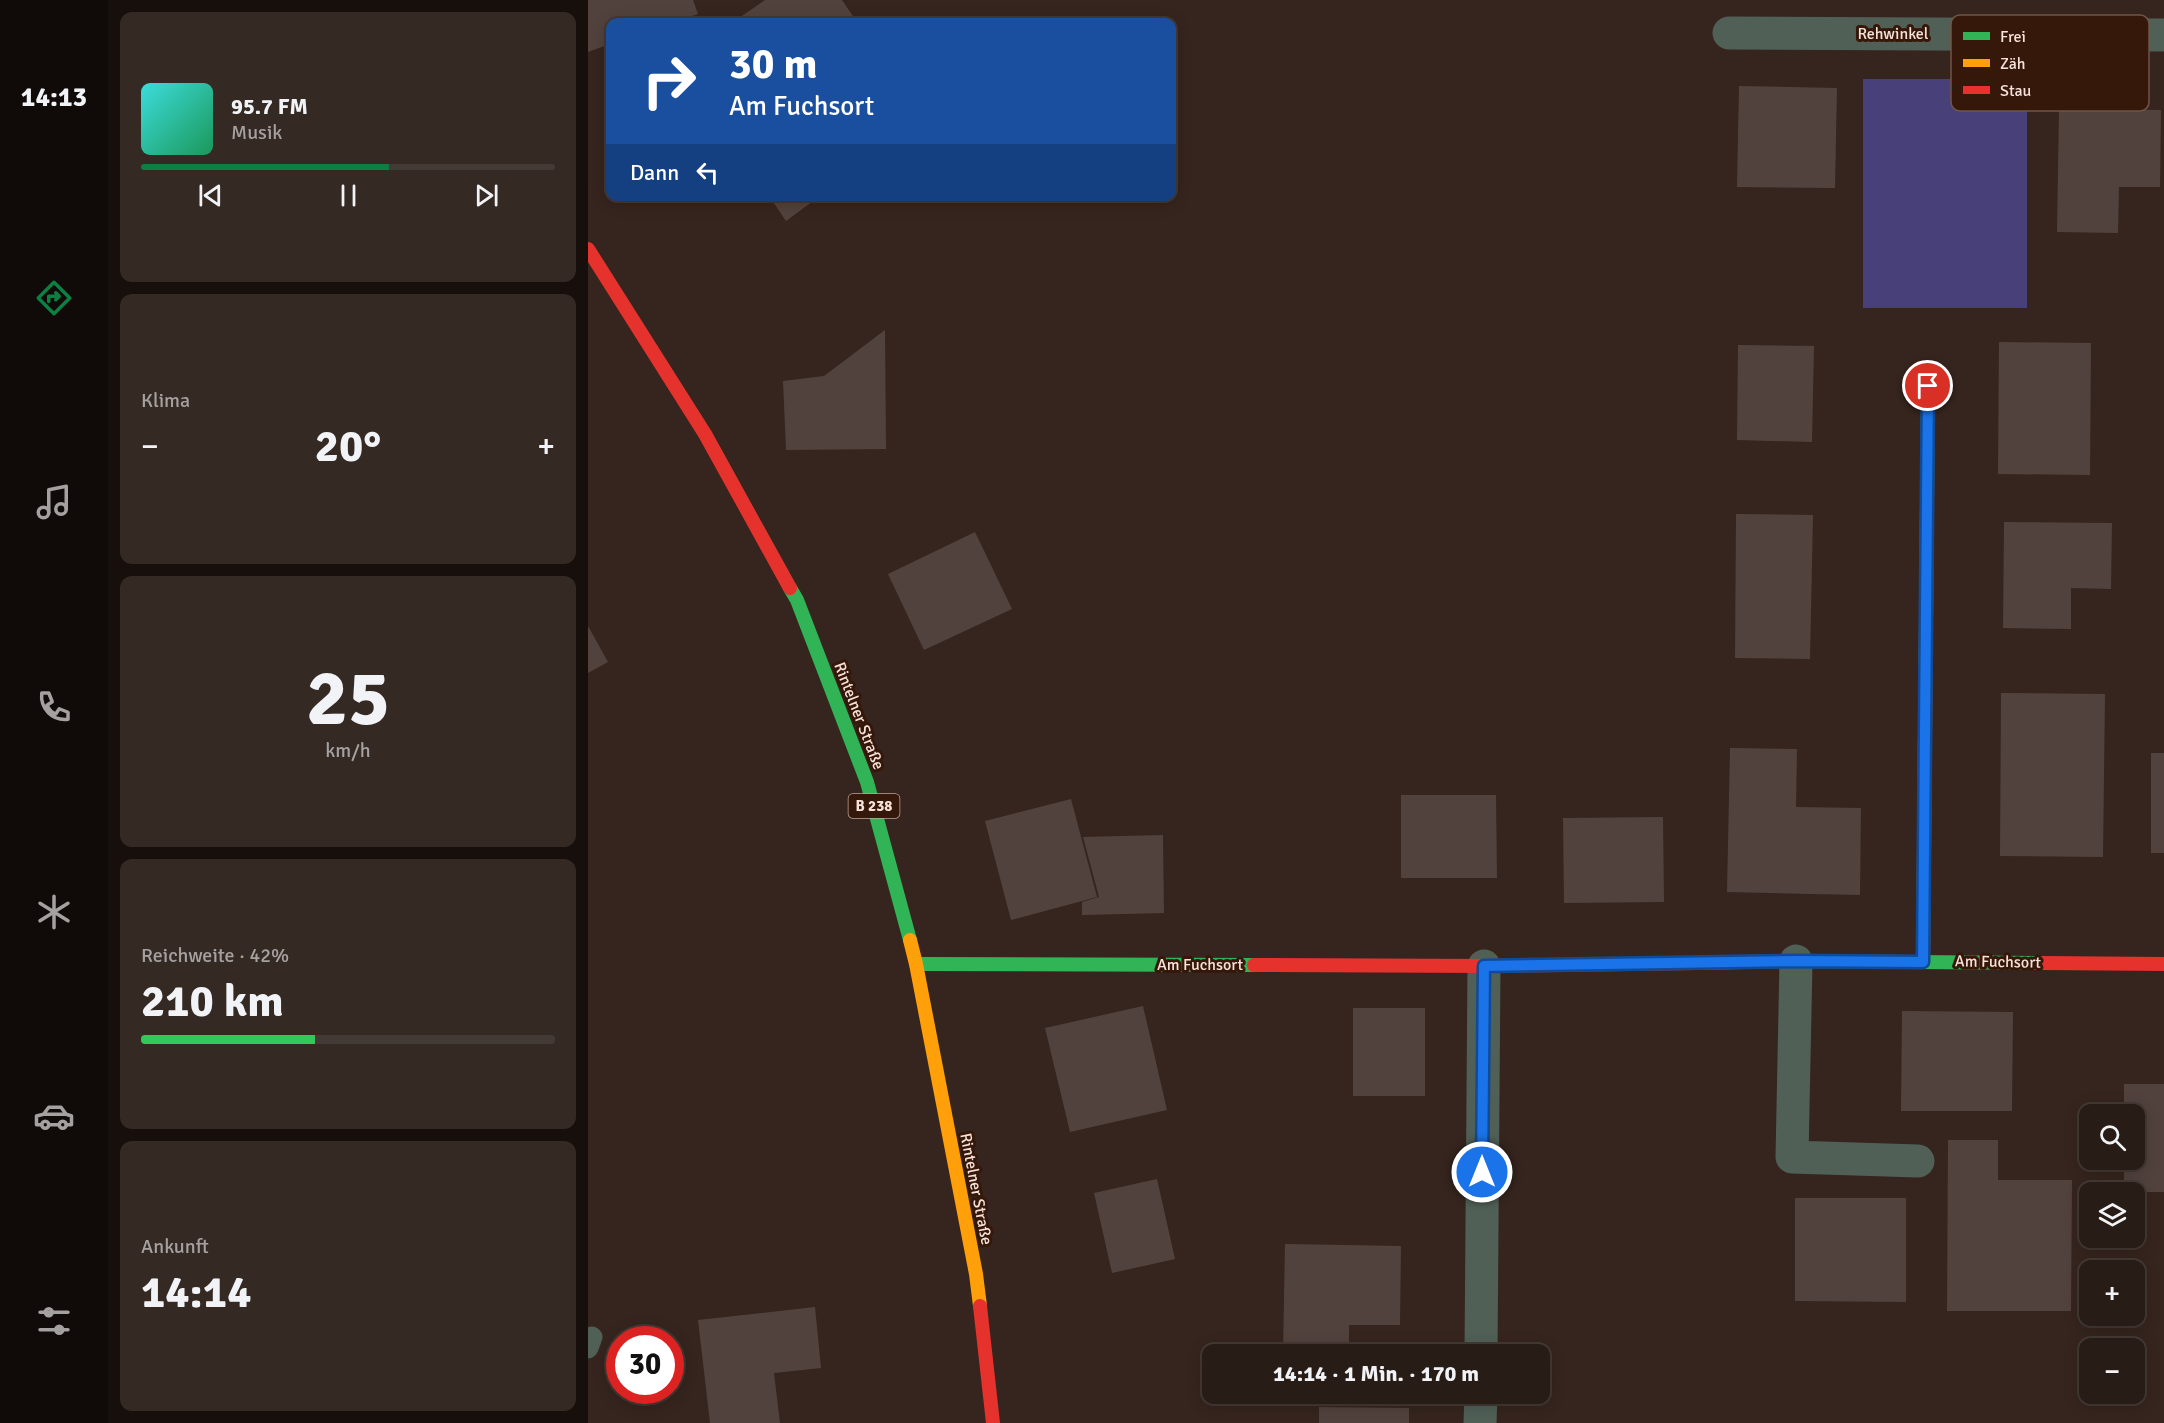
<!DOCTYPE html>
<html lang="de">
<meta charset="utf-8">
<style>
:root{--surface:#281c16;--page:#342923;--text:#f1f3f6;--muted:#a5a1a1;--line:#443a35;--accent:#0b8043}
body{margin:0;font-family:Signika,sans-serif;background:var(--page);color:var(--text);height:100vh;display:flex;flex-direction:column;font-size:22px;white-space:nowrap}
*{box-sizing:border-box;margin:0}
p{font-size:20px;color:var(--muted)}
.icon{flex:none;width:33px;height:33px;fill:none;stroke:currentColor;stroke-width:2;stroke-linecap:round;stroke-linejoin:round}
.map{position:relative;flex:1;overflow:hidden}
.side{display:flex;flex-direction:column;gap:12px;padding:12px;background:#160f0c;width:480px}
.side>*{flex:none}
.top-card{position:absolute;left:18px;top:18px;width:570px;height:183px;border-radius:12px;box-shadow:0 3px 15px #0003,0 0 0 2px var(--line);background:#1a4fa0;color:#fff;overflow:hidden}
.tools{position:absolute;left:1491px;top:1104px;display:grid;gap:12px}
.tools a{display:grid;place-items:center;width:66px;height:66px;border-radius:12px;background:var(--surface);box-shadow:0 3px 15px #0003,0 0 0 2px var(--line);font-size:30px}
.speed{position:absolute;left:18px;top:1326px;display:flex;gap:12px;font-size:30px;font-weight:700;text-align:center}
.speed>*{display:grid;place-content:center;width:78px;height:78px;border-radius:50%;background:var(--surface);box-shadow:0 3px 15px #0003,0 0 0 2px var(--line);line-height:1}
.speed .limit{border:9px solid #d22;background:#fff;color:#111}
.pin{position:absolute;display:grid;place-items:center;width:51px;height:51px;color:#fff;margin:-26px;border:3px solid #fff;border-radius:50%;box-shadow:0 2px 6px #0007}
.me{position:absolute;width:66px;margin:-33px;rotate:0deg;stroke-linejoin:round;filter:drop-shadow(0 0 4px #0008)}
.turn{display:flex;align-items:center;gap:21px;height:126px;padding:0 24px;font-size:27px}
.turn .icon{width:78px;height:78px;stroke-width:2.5}
.turn b{display:block;font-size:42px;line-height:51px}
.then{display:flex;align-items:center;height:57px;padding:0 24px;background:#0003;gap:12px;font-size:22px}
.big{font-size:45px;font-weight:700;line-height:1.1}
.side .tile{flex:1;display:flex;flex-direction:column;justify-content:center;gap:9px;min-width:0;padding:0 21px;border-radius:12px;background:var(--page)}
.side .dial{align-items:center;gap:0}
.dial b{font-size:78px;line-height:1}
.song{display:flex;align-items:center;gap:18px}
.cover{width:72px;height:72px;border-radius:9px;background:linear-gradient(135deg,hsl(180 70% 55%),hsl(150 70% 35%))}
.played{height:6px;border-radius:3px;background:linear-gradient(90deg,var(--accent) 60%,var(--line) 60%)}
.keys{display:flex;justify-content:space-around;direction:ltr}
.heat{display:flex;justify-content:space-between;align-items:center;font-size:33px;direction:ltr}
.charge{height:9px;border-radius:4px;background:linear-gradient(90deg,#34c759 42%,var(--line) 0)}
.trip{position:absolute;left:614px;top:1344px;width:348px;height:60px;border-radius:12px;background:var(--surface);box-shadow:0 3px 15px #0003,0 0 0 2px var(--line);font-weight:700;line-height:60px;text-align:center}
main{display:flex;flex:1;min-height:0}
.menu{display:flex;flex-direction:column;width:108px;justify-content:space-around;align-items:center;background:#100b09;color:var(--muted)}
.menu .icon{width:42px;height:42px}
.menu .current{color:var(--accent)}
.menu b{font-size:27px;color:var(--text)}
.map>svg:first-child{display:block}
.green{fill:#484179}
.building{fill:#52423d}
.lines{fill:none;stroke-linecap:round;stroke-linejoin:round}
.lane{stroke:#506057;stroke-width:21}
.street{stroke:#506057;stroke-width:33}
.fast{stroke:#30b455;stroke-width:14}
.slow{stroke:#ff9f0a;stroke-width:14}
.jam{stroke:#e5322d;stroke-width:14}
.route-casing{stroke:#114b97;stroke-width:15}
.route{stroke:#1a73e8;stroke-width:10}
.labels{text-anchor:middle;dominant-baseline:central;stroke-width:6;stroke-linejoin:round;paint-order:stroke}
.shield{fill:#351809;stroke:#bda59b;stroke-width:1.5}
.shield-label{font-size:15px;font-weight:bold;fill:#f7e2d9}
.street-label{font-size:16px;fill:#f7e2d9;stroke:#351809}
.key{fill:#351809;stroke:#6f5547;stroke-width:1.5}
.key-label{font-size:16px;fill:#f7e2d9}
</style>
<main>
<nav class="menu">
<b>14:13</b>
<svg class="icon current" aria-label="directions" viewBox="0 0 24 24"><path d="M12 3l9 9-9 9-9-9zM9 14v-3h6M13 9l2 2-2 2"/></svg>
<svg class="icon" aria-label="music" viewBox="0 0 24 24"><path d="M9 18V5l10-2v13"/><circle cx="6" cy="18" r="3"/><circle cx="16" cy="16" r="3"/></svg>
<svg class="icon" aria-label="phone" viewBox="0 0 24 24"><path d="M5 4h4l2 5-3 2q2 4 5 5l2-3 5 2v4C11 20 4 13 5 4z"/></svg>
<svg class="icon" aria-label="climate" viewBox="0 0 24 24"><path d="M12 3v18M4 7l16 10M4 17L20 7"/></svg>
<svg class="icon" aria-label="car" viewBox="0 0 24 24"><path d="M5 17H2v-5l4-1 3-4h7l3 4 3 1v5h-3M9 17h6M6 11h13"/><circle cx="7" cy="17" r="2"/><circle cx="17" cy="17" r="2"/></svg>
<svg class="icon" aria-label="filters" viewBox="0 0 24 24"><path d="M4 7h16M4 17h16"/><circle cx="9" cy="7" r="2"/><circle cx="15" cy="17" r="2"/></svg>
</nav>
<section class="side">
<div class="tile">
<div class="song"><i class="cover"></i><div><b>95.7 FM</b><p>Musik</p></div></div>
<div class="played"></div>
<div class="keys"><svg class="icon" aria-label="previous" viewBox="0 0 24 24"><path d="M18 5L8 12l10 7zM5 5v14"/></svg><svg class="icon" aria-label="pause" viewBox="0 0 24 24"><path d="M8 5v14M16 5v14"/></svg><svg class="icon" aria-label="next" viewBox="0 0 24 24"><path d="M6 5l10 7-10 7zM19 5v14"/></svg></div>
</div>
<div class="tile"><p>Klima</p>
<div class="heat"><a>−</a><b class="big">20°</b><a>+</a></div>
</div>
<div class="tile dial"><b>25</b><p>km/h</p></div>
<div class="tile"><p>Reichweite · 42%</p><b class="big">210 km</b><div class="charge"></div></div>
<div class="tile"><p>Ankunft</p><b class="big">14:14</b></div>
</section>
<div class="map">
<svg width="1576" height="1423" viewBox="0 0 1576 1423">
<rect width="100%" height="100%" fill="#36251e"/>
<rect class="green" x="1275" y="79" width="164" height="229"/>
<g class="building">
<polygon points="0,0 105,0 110,14 87,22 22,22 22,44 0,52"/>
<polygon points="177,0 254,0 269,22 145,22"/>
<polygon points="1151,86 1249,88 1247,188 1149,187"/>
<polygon points="1471,109 1573,110 1572,187 1531,187 1530,233 1469,232"/>
<polygon points="181,196 232,196 198,221"/>
<polygon points="297,330 298,449 198,450 195,381 236,376"/>
<polygon points="1411,342 1503,343 1502,475 1410,474"/>
<polygon points="1150,345 1226,346 1224,442 1149,440"/>
<polygon points="1148,514 1225,515 1222,659 1147,658"/>
<polygon points="1416,522 1524,523 1523,589 1483,588 1483,629 1415,628"/>
<polygon points="387,532 424,609 336,650 300,574"/>
<polygon points="0,626 20,662 0,673"/>
<polygon points="1413,693 1517,694 1515,857 1412,856"/>
<polygon points="1142,748 1209,749 1208,807 1273,808 1272,895 1139,892"/>
<rect x="1563" y="753" width="13" height="100"/>
<polygon points="813,795 908,795 909,878 813,878"/>
<polygon points="483,799 509,897 423,920 397,821"/>
<polygon points="1075,817 1076,902 976,903 975,818"/>
<polygon points="575,835 576,913 494,915 494,902 511,897 495,837"/>
<polygon points="555,1006 579,1110 482,1132 457,1028"/>
<rect x="765" y="1008" width="72" height="88"/>
<polygon points="1314,1011 1425,1012 1424,1111 1313,1111"/>
<polygon points="1536,1084 1576,1084 1576,1192 1536,1192 1536,1160 1546,1160 1546,1114 1536,1114"/>
<polygon points="1360,1140 1410,1140 1410,1180 1484,1180 1483,1311 1359,1311"/>
<polygon points="569,1179 587,1259 524,1273 506,1193"/>
<polygon points="1207,1198 1318,1198 1318,1302 1207,1301"/>
<polygon points="697,1244 813,1246 812,1325 761,1325 761,1354 695,1354"/>
<polygon points="227,1307 233,1368 186,1373 192,1423 122,1423 110,1320"/>
<polygon points="731,1407 821,1408 821,1423 731,1423"/>
</g>
<g class="lines">
<polyline class="lane" points="0,1348 4,1337"/>
<g class="street">
<polyline points="1141,33 1576,35"/>
<polyline points="1208,961 1204,1157 1330,1161"/>
<polyline points="893,1354 896,966"/>
<polyline points="892,1423 893,1394"/>
</g>
<g class="fast">
<polyline points="1339,506 1340,386"/>
<polyline points="202,588 209,600 279,782 322,940"/>
<polyline points="1108,963 1208,961 1455,963"/>
<polyline points="328,964 666,965"/>
</g>
<g class="slow">
<polyline points="322,940 328,964 388,1274 392,1306"/>
<polyline points="1335,962 1339,506"/>
</g>
<g class="jam">
<polyline points="0,249 117,434 202,588"/>
<polyline points="1455,963 1576,964"/>
<polyline points="666,965 896,966 1108,963"/>
<polyline points="392,1306 405,1423"/>
</g>
</g>
<g class="lines">
<defs>
<polyline id="route" points="894,1172 896,966 1208,961 1335,962 1340,386"/>
</defs>
<use href="#route" class="route-casing"/>
<use href="#route" class="route"/>
</g>
<g class="labels">
<rect class="shield" x="260.5" y="794" width="51" height="24" rx="4.5"/>
<g class="shield-label">
<text x="286" y="806">B 238</text>
</g>
<g class="street-label">
<text x="1305" y="34">Rehwinkel</text>
<text transform="translate(271 716) rotate(69)">Rintelner Straße</text>
<text transform="translate(1410 962) rotate(1)">Am Fuchsort</text>
<text x="612" y="965">Am Fuchsort</text>
<text transform="translate(388 1189) rotate(79)">Rintelner Straße</text>
</g>
</g>
<rect x="1363" y="15" width="198" height="96" rx="9" class="key"/>
<rect x="1375" y="32" width="27" height="8" fill="#30b455"/>
<rect x="1375" y="59" width="27" height="8" fill="#ff9f0a"/>
<rect x="1375" y="86" width="27" height="8" fill="#e5322d"/>
<g class="key-label">
<text x="1412" y="42">Frei</text>
<text x="1412" y="69">Zäh</text>
<text x="1412" y="96">Stau</text>
</g>
</svg>
<div class="tools">
<a><svg class="icon" aria-label="search" viewBox="0 0 24 24"><circle cx="10" cy="10" r="6"/><path d="M15 15l6 6"/></svg></a>
<a><svg class="icon" aria-label="layers" viewBox="0 0 24 24"><path d="M12 4l9 5-9 5-9-5zM3 14l9 5 9-5"/></svg></a>
<a>+</a>
<a>−</a>
</div>
<div class="speed"><div class="limit">30</div></div>
<div class="pin" style="left:1340px;top:386px;background:#d93025"><svg class="icon" aria-label="arrive" viewBox="0 0 24 24"><path d="M6 21V4h12l-3 4 3 4H6"/></svg></div>
<svg class="me" style="left:894px;top:1172px" viewBox="-20 -20 40 40"><circle r="17" fill="#1a73e8" stroke="#fff" stroke-width="3"/><path d="M0-11L8 9 0 5-8 9z" fill="#fff"/></svg>
<div class="trip">14:14 · 1 Min. · 170 m</div>
<div class="top-card">
<div class="turn"><svg class="icon" aria-label="right" viewBox="0 0 24 24"><path d="M7 20v-9h11M14 6l5 5-5 5"/></svg><div><b>30 m</b>Am Fuchsort</div></div>
<div class="then">Dann<svg class="icon" aria-label="left" viewBox="0 0 24 24"><path d="M17 20v-9H6M10 6l-5 5 5 5"/></svg></div>
</div>
</div>
</main>
